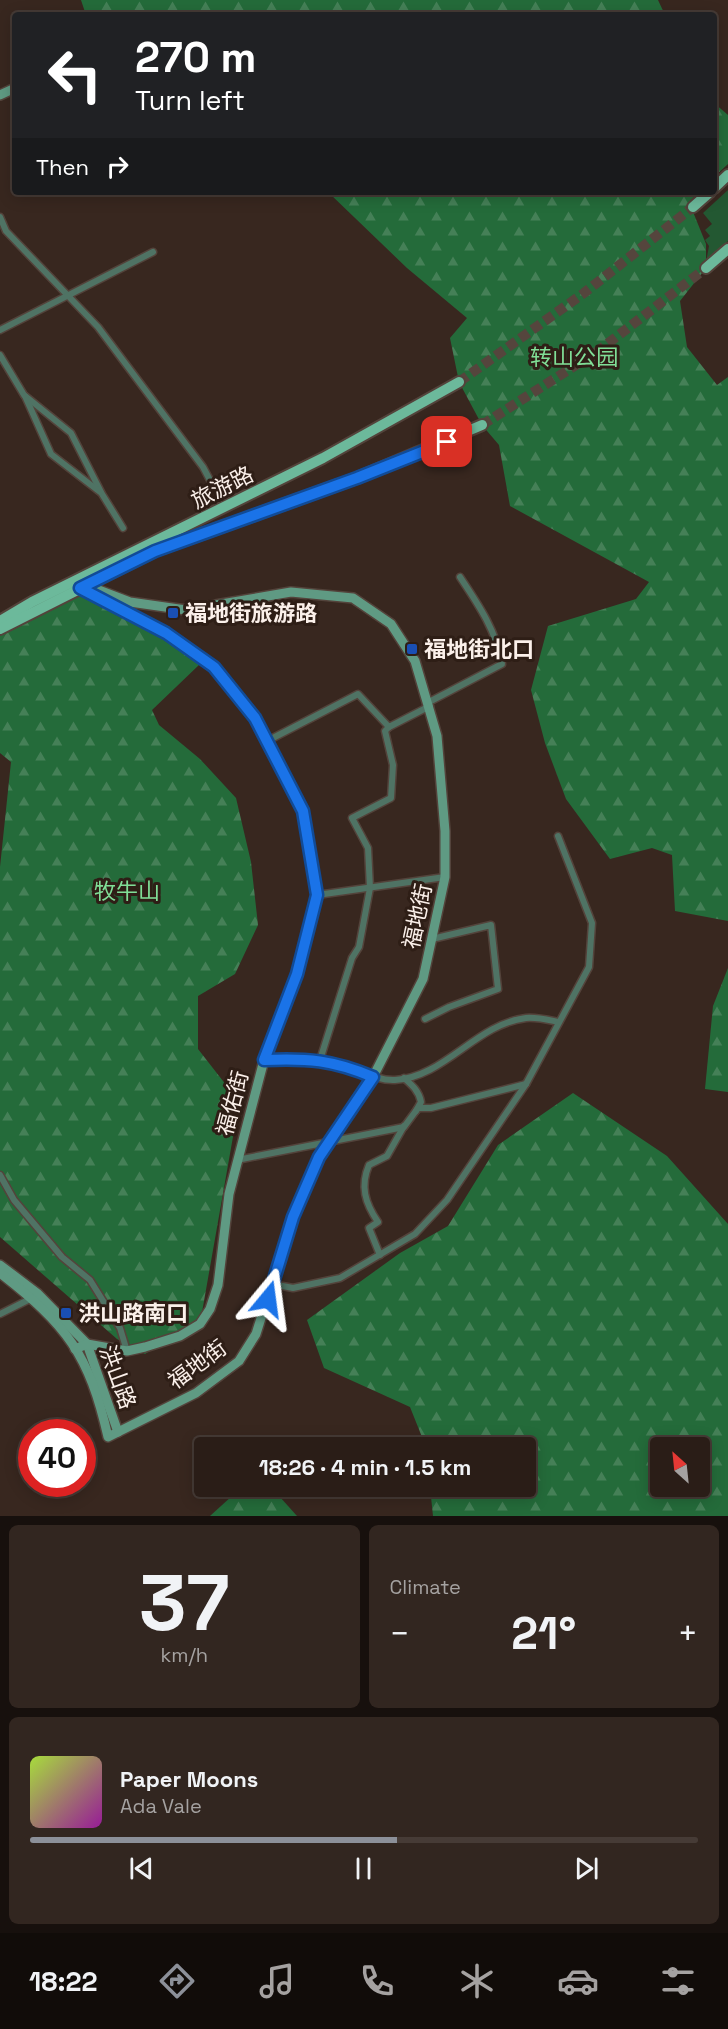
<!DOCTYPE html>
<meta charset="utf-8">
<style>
:root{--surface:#2a1d17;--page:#322620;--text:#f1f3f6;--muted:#a5a2a1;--line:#463b36;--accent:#8c9099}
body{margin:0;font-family:"Space Grotesk","Noto Sans SC",sans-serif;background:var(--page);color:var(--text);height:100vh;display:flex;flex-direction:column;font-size:22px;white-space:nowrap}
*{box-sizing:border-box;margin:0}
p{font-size:20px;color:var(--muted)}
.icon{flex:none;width:33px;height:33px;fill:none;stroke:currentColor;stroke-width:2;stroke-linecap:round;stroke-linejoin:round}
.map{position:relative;height:1516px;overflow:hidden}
.side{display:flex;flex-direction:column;gap:9px;padding:9px;background:#17100d;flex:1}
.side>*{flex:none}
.top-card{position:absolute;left:12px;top:12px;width:705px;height:183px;border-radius:6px;box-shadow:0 3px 15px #0003,0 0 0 2px var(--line);background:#202124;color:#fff;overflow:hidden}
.needle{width:39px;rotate:333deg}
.buttons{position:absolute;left:650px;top:1437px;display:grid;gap:12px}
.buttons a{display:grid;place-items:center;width:60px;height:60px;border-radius:6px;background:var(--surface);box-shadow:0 3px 15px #0003,0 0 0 2px var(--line);font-size:30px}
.speed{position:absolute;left:18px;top:1419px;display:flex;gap:12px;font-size:30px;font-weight:700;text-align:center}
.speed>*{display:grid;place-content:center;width:78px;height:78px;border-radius:50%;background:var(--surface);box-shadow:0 3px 15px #0003,0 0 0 2px var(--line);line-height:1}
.speed .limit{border:9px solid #d22;background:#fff;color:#111}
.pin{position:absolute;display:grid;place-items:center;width:51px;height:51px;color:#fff;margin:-26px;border-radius:12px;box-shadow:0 3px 9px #0006}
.me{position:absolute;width:66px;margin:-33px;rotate:16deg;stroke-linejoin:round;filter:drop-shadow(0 0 4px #0008)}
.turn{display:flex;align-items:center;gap:21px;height:126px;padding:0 24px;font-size:27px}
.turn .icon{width:78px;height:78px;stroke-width:2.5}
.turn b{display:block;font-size:42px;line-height:51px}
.then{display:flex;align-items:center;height:57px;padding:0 24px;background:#0003;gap:12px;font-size:22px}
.big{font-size:45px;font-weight:600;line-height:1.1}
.side .widget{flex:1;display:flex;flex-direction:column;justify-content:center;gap:9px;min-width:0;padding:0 21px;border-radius:9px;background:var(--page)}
.side .dial{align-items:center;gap:0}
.dial b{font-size:78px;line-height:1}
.song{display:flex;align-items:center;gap:18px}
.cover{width:72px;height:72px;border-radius:9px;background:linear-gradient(135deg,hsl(80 70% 55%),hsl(300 70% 35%))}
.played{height:6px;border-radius:3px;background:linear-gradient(90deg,var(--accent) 55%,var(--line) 55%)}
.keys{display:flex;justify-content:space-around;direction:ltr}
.heat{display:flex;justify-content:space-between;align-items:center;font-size:33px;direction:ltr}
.side .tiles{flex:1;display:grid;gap:9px;grid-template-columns:1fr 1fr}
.widget:last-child{grid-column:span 2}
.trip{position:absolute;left:194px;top:1437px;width:342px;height:60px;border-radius:6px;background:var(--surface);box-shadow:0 3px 15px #0003,0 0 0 2px var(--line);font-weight:600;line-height:60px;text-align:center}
.menu{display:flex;height:96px;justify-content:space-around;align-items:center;background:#110c09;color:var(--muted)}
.menu .icon{width:42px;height:42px}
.menu .on{color:var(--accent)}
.menu b{font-size:27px;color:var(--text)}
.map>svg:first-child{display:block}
.green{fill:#235832}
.forest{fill:url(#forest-firs);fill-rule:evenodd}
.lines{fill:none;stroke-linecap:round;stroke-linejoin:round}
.primary-tunnel{stroke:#55453d;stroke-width:10;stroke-dasharray:10 5;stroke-linecap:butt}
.street-casing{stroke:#53433b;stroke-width:9}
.secondary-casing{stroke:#53433b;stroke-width:12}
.primary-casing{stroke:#53433b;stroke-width:14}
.street{stroke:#4f7364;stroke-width:6}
.secondary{stroke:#5f9a83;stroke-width:9}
.primary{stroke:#6cb99b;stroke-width:10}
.route-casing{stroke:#114b97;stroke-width:15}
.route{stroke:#1a73e8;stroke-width:10}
.transit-dot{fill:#1a4fb4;stroke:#2e1e16;stroke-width:2}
.labels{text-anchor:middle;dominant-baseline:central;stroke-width:6;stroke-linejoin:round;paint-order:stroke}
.park-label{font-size:22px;fill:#80df97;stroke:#2e1e16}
.street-label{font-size:22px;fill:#fbf0ea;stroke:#2e1e16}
.poi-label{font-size:22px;font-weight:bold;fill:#fbf0ea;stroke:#2e1e16;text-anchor:start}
</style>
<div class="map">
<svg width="728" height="1516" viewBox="0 0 728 1516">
<defs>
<pattern id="forest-firs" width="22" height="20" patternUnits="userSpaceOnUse" patternTransform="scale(1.5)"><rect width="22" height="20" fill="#246b3a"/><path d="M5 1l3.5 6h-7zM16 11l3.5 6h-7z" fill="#458057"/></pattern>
</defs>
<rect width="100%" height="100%" fill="#38271f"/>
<polygon class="green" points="728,190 728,241 706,262 709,246 705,240 710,236 705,230 712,224 703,213"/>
<g class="forest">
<polygon points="81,0 658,0 665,15 86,15"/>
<polygon points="714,103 728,115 728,164 714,177"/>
<polygon points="328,192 699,192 689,202 706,244 706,268 680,301 687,347 717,385 728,377 728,921 675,911 672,855 652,848 610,859 566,799 545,743 531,690 548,626 636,599 649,582 510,506 499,445 482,425 459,382 450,338 467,318 407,268"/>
<polygon points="77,593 145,625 200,664 152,710 159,725 200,759 236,798 251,862 258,925 235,974 198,996 198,1049 237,1099 237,1114 201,1318 145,1354 117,1339 0,1237 0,867 11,762 0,753 0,632"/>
<polygon points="728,968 728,1092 705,1089 713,1006"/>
<path d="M573 1093 667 1156 728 1224V1516H433L430 1487 525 1486V1448L426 1447 410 1407 324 1368 307 1320 400 1253 448 1226 498 1145ZM660 1448H699V1486H660Z"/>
<polygon points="243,1486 271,1487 297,1516 210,1516"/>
</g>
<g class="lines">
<g class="primary-tunnel">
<polyline points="459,382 584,293 693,207"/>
<polyline points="482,425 598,351 706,268"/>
</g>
<defs>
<g id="street">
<polyline points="0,217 6,231 98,327 203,467 211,482"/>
<polyline points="0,330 153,252"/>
<polyline points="0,355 24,395 71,433 102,494 123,528"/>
<polyline points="25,396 51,454 100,492"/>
<path d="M429 702 502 664C496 630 478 604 460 577"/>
<polyline points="269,740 358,694 389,727 430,706"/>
<polyline points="317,895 445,877"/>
<polyline points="425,1019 449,1007 498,989 491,925 432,939"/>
<path d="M264 1060C291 1059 316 1057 342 1064 360 1069 376 1081 395 1080 445 1077 476 1024 526 1018 536 1017 549 1020 559 1022"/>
<polyline points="320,1060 352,958 359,947 370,888 368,848 352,818 391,798 393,765 385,731 389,727"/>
<path d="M404 1078C412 1085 419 1091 421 1102L416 1111"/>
<polyline points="237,1160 404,1127 418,1108 431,1108 526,1084"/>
<polyline points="0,1175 14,1200 62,1257 90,1280 120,1328 127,1351"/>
<path d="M380 1255 369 1228 378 1222C365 1203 360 1186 369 1165L387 1156 404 1126"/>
<polyline points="272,1284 293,1288 340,1278 415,1234 447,1200 526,1084 589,967 592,923 558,836"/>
<polyline points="0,1314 32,1298"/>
</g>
<g id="secondary">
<polyline points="0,95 15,88"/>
<polyline points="0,1265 37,1293 87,1344 118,1432"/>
<path d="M0 1273C67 1325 89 1354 108 1437L196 1393 239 1361 256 1334 293 1217 319 1157 373 1077 423 979 445 877V831L437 736 415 661 391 624 353 598 291 592 186 610 130 602 83 584"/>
<polyline points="75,1349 87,1344 127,1351 145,1347 180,1336 200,1324 210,1309 218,1285 229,1194 264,1060 297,974 317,895 303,811 255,718 214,667 166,633 80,587"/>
</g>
<g id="primary">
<polyline points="714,188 728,175"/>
<polyline points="693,207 710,192"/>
<polyline points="706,268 728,249"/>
<polyline points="0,621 32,602 323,458 459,382"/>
<polyline points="0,629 155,551 357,478 482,425"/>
</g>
</defs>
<use href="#street" class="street-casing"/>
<use href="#secondary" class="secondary-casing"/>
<use href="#primary" class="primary-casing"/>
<use href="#street" class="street"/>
<use href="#secondary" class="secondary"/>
<use href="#primary" class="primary"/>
</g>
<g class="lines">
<defs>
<path id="route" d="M268 1299 293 1217 319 1157 373 1077C333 1060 307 1058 264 1060L297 974 317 895 303 811 255 718 214 667 166 633 80 588 155 551 357 478 447 442"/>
</defs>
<use href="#route" class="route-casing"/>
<use href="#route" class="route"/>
</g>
<g class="transit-dot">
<rect x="167" y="607" width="12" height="12" rx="3"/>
<rect x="406" y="643" width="12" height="12" rx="3"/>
<rect x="60" y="1307" width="12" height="12" rx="3"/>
</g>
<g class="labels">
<g class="park-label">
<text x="574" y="357">转山公园</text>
<text x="127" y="891">牧牛山</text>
</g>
<g class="street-label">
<text transform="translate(222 487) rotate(-27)">旅游路</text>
<text transform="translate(417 916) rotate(-78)">福地街</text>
<text transform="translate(232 1103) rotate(-75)">福佑街</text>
<text transform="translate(197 1364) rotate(-36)">福地街</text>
<text transform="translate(118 1377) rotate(70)">洪山路</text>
</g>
<g class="poi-label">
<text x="185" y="613">福地街旅游路</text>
<text x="424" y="649">福地街北口</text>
<text x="78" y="1313">洪山路南口</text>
</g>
</g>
</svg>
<div class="buttons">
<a><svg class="needle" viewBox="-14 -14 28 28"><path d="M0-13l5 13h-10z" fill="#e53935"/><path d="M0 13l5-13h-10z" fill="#a5a2a1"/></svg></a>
</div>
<div class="speed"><div class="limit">40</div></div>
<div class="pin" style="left:447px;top:442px;background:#d93025"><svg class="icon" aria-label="arrive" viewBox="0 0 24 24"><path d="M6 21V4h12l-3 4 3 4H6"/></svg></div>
<svg class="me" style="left:268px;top:1299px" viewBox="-20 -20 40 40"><path d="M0-17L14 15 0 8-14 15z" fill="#1a73e8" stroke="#fff" stroke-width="4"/></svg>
<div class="trip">18:26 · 4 min · 1.5 km</div>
<div class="top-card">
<div class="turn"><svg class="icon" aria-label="left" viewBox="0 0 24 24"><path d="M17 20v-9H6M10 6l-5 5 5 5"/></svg><div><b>270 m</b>Turn left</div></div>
<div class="then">Then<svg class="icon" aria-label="right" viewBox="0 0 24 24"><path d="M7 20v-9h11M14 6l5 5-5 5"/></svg></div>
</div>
</div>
<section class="side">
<div class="tiles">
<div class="widget dial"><b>37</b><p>km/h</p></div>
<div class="widget"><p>Climate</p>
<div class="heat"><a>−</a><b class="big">21°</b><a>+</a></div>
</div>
<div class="widget">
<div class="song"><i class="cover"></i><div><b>Paper Moons</b><p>Ada Vale</p></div></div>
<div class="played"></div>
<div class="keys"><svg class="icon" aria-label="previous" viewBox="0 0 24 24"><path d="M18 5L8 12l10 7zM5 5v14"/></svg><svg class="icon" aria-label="pause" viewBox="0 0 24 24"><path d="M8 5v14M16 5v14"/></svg><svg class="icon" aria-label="next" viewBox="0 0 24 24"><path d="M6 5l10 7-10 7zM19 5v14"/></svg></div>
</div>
</div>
</section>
<nav class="menu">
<b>18:22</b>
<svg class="icon on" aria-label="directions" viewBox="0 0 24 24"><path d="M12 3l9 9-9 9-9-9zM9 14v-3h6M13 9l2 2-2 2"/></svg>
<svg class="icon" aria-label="music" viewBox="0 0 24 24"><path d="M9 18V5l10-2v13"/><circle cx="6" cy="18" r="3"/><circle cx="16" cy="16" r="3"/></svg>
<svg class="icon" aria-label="phone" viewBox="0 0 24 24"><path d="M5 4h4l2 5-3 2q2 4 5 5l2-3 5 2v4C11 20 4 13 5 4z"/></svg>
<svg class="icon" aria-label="climate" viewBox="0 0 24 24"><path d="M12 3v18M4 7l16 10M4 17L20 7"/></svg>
<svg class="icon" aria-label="car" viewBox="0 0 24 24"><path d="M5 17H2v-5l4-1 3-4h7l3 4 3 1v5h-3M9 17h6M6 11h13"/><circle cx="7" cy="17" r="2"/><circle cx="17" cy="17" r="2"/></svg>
<svg class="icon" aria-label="filters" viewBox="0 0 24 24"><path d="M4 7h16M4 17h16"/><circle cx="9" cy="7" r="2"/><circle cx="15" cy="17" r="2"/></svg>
</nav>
